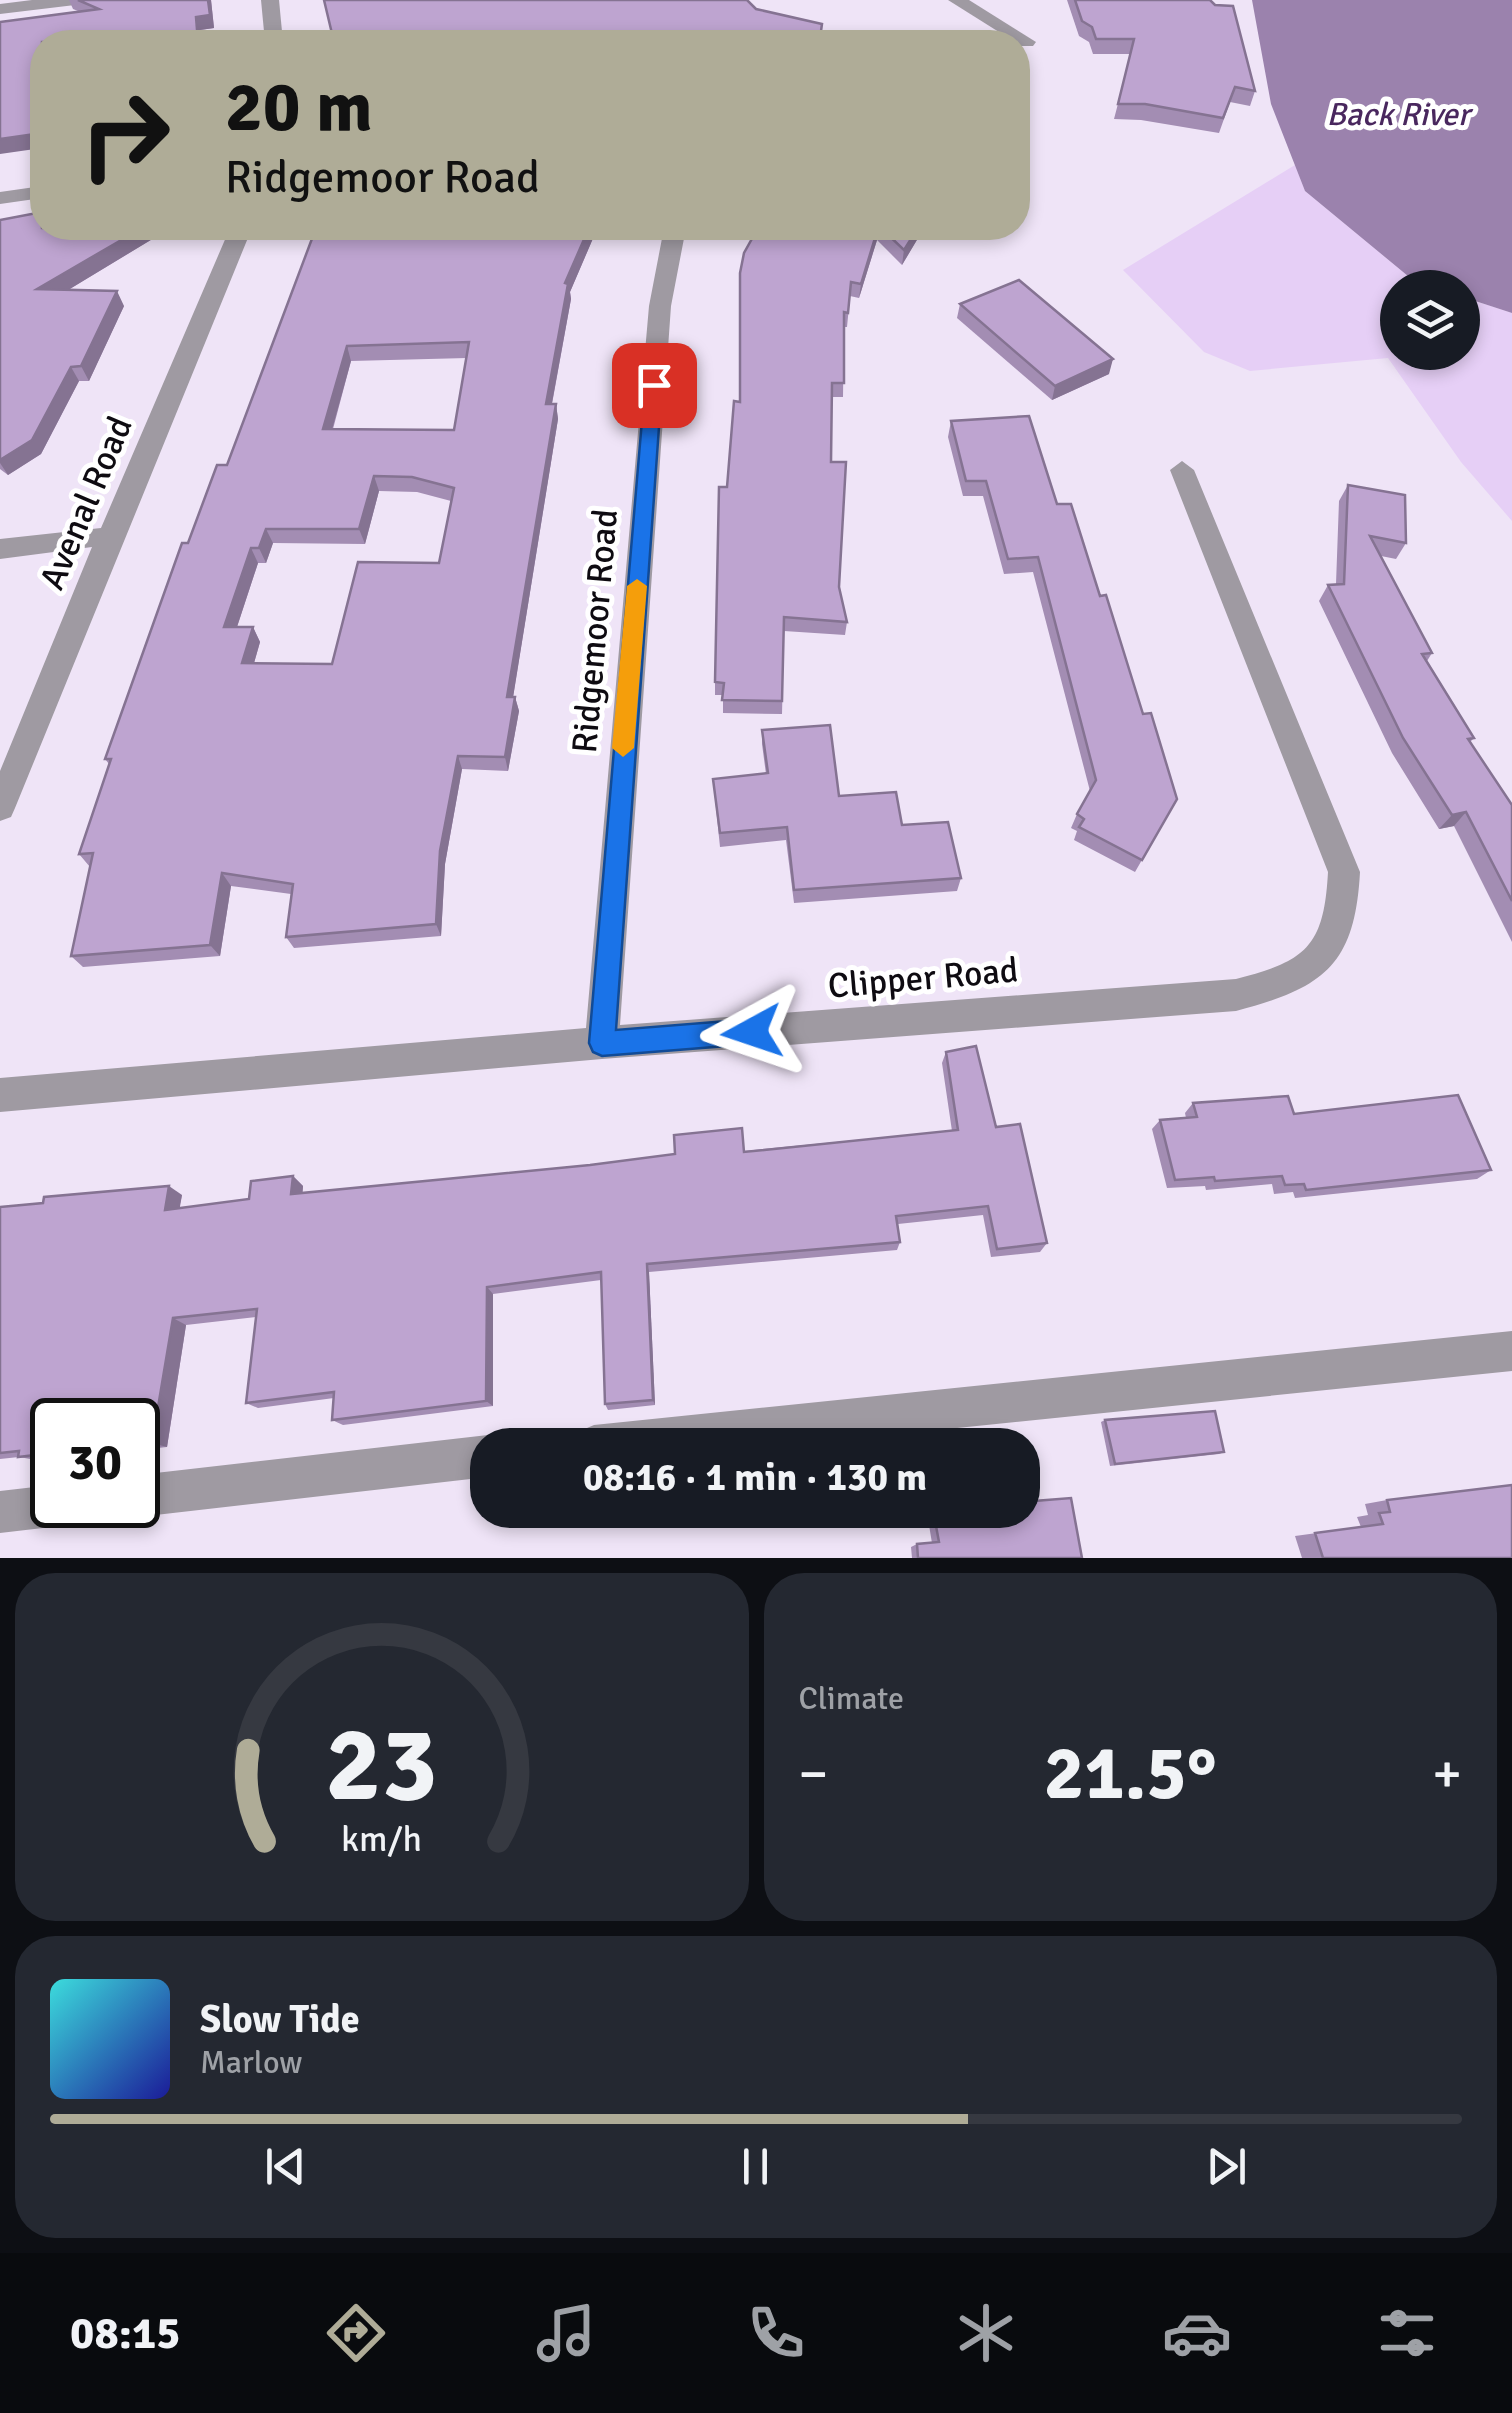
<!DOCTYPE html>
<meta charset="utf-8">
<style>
:root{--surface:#171b24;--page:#242831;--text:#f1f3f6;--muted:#9ea1a6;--line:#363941;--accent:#afac97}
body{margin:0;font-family:Signika,sans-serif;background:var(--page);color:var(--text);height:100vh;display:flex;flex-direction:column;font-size:38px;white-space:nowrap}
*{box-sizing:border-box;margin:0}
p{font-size:32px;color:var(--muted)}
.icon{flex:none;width:55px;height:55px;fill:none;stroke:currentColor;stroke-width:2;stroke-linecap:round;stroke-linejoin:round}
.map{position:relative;height:1558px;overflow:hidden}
.drawer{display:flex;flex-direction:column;gap:15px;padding:15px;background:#0d0f14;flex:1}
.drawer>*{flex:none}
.hud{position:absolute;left:30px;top:30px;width:1000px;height:210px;border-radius:40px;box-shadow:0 5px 15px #0003;background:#afac97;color:#111;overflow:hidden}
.fabs{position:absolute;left:1380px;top:270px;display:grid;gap:20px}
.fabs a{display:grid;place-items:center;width:100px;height:100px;border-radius:50%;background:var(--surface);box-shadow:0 5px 15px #0003;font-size:50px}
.speed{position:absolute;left:30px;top:1398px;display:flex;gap:20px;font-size:50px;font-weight:700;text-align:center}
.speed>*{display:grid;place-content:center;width:130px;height:130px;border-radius:50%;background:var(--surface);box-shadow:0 5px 15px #0003;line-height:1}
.speed .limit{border:5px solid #111;border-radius:15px;background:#fff;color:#111}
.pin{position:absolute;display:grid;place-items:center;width:85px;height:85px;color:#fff;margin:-42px;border-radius:20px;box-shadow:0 5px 15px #0006}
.me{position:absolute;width:110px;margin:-55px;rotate:265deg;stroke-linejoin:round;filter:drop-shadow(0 0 8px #0008)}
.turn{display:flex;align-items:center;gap:35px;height:210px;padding:0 30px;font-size:45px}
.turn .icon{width:130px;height:130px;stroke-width:2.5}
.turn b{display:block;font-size:70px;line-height:85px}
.big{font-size:75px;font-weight:800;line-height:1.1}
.drawer .tile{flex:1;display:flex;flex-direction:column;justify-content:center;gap:15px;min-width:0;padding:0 35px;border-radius:40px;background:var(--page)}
.drawer .dial{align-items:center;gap:0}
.dial svg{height:260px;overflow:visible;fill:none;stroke:var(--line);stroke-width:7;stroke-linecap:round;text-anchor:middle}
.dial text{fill:var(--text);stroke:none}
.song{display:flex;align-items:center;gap:30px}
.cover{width:120px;height:120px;border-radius:15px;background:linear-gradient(135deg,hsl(180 70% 55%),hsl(240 70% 35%))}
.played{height:10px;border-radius:5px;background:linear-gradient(90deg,var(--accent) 65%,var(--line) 65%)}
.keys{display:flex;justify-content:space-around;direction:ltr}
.heat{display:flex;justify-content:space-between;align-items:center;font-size:55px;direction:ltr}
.drawer .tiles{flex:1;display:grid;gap:15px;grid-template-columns:1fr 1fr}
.tile:last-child{grid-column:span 2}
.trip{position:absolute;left:470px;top:1428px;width:570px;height:100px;border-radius:40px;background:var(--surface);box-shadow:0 5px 15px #0003;font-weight:800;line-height:100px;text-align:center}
.tab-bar{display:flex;height:160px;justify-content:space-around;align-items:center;background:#090b0e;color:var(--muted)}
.tab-bar .icon{width:70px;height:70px}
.tab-bar .current{color:var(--accent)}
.tab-bar b{font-size:45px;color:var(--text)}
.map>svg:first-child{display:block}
.green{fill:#e6cff6}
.water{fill:#9b82ad}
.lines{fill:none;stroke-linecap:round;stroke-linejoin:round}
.minor{fill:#9f9aa2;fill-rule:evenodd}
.wall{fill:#a38db3;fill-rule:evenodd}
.shaded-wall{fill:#857392}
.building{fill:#bea4d0;stroke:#857392;stroke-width:2.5;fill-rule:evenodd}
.route{fill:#1a73e8;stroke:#114b97;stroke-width:2.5}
.slow{fill:#f59e0b}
.labels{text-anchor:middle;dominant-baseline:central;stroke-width:10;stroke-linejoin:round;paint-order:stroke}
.far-water-label{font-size:32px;font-style:italic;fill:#49275e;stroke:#fff}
.street-label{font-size:35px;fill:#0e0b11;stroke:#fff}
</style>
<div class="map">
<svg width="1512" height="1558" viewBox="0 0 1512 1558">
<rect width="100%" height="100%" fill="#efe4f7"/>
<polygon class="green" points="1295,165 1305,191 1414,281 1433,287 1398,288 1398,352 1462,352 1463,297 1512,313 1512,521 1461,462 1388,358 1250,371 1204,352 1123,270"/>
<polygon class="water" points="1252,0 1512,0 1512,313 1463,297 1462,288 1433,287 1414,281 1305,191 1271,104"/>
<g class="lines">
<g class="minor">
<polygon points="32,0 84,0 75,5 0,14 0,4"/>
<polygon points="261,0 279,0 283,42 265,42"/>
<polygon points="948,0 969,0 1036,42 1033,46 1021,46"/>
<polygon points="42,186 42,198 0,204 0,192"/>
<polygon points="230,228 252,228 15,808 11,817 0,821 0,771 92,547 0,559 0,539 101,528"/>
<path d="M664 228H686L671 306 620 1025 1236 979C1307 961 1324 946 1328 872L1170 470 1182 461 1194 470 1360 872C1355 966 1323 988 1236 1011L602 1059 0 1112V1078L586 1028 649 306Z"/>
<polygon points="1512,1331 1512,1371 792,1445 574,1445 580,1431 594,1425"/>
<polygon points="488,1435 504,1445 488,1445 488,1477 138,1517 123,1511 121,1505 138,1505 138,1475"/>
<polygon points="52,1485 52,1505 81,1505 75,1520 60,1526 0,1533 0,1491"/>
</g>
</g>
<g class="wall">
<polygon points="69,0 211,0 214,28 200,30 78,11 73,9"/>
<polygon points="1067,0 1210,0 1255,91 1250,106 1230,102 1219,133 1141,120 1114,119 1131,54 1093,54 1089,42 1079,36"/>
<polygon points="0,220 159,235 68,290 124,306 89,381 79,381 41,454 8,475 0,469"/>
<path d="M316 228H593L594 236 570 292 571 299 552 404H556L558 419 513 697H515L519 711 508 771 462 769 445 864 441 936 294 948 286 937 291 894 231 886 220 956 83 967 71 956 90 867 79 854 109 764 105 759 188 543 227 465ZM467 358 454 430 333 429 351 361ZM379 491 417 492 451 501 439 563 332 664 254 663 260 642 253 627H237L258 563H266L273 543 365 544Z"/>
<polygon points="758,228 924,228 902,265 877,240 859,298 850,296 847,327 844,327 843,397 832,397 831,462 839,587 847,622 845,635 784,631 782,714 723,713 723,695 715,695 715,682 727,487 740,402"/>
<polygon points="960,304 1109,374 1052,400 957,318"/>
<polygon points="951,421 1057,504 1100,596 1143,714 1177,799 1135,872 1074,840 1077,831 1071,828 1077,814 1090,791 1033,572 1004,574 983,496 963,496 948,437"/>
<polygon points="1348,485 1406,543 1396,559 1381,556 1432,653 1427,661 1474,738 1470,742 1512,805 1512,942 1454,826 1439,829 1392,753 1319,601 1328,585 1336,584 1339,501"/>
<polygon points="762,730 839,796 902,825 961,878 957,891 794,903 786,840 720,847 713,779 766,774 762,744"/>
<polygon points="946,1052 996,1127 1047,1243 1040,1252 991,1257 983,1215 898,1224 900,1242 897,1250 649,1272 655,1405 608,1410 605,1404 601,1280 493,1294 493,1406 343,1425 332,1420 334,1398 258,1408 246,1403 256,1317 186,1325 167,1447 138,1450 138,1420 52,1420 52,1459 36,1460 19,1457 0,1459 0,1207 182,1195 179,1208 249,1199 293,1176 303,1186 302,1193 952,1131 942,1063"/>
<polygon points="1193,1103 1294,1114 1491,1170 1477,1179 1295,1198 1293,1192 1274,1194 1272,1184 1206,1190 1205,1186 1167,1188 1152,1129 1160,1120 1186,1118 1185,1113"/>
<polygon points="1105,1420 1224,1452 1219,1454 1110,1466 1101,1422"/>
<polygon points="1387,1500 1512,1558 1302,1558 1295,1536 1361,1527 1357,1517 1368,1515 1365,1504"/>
<polygon points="932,1510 1022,1510 1082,1558 912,1558 911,1547 917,1544 932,1543 927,1513"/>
</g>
<g class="shaded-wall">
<polygon points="208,0 211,0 214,28 200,30 202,42 198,42 196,17"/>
<polygon points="42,133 42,148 0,154 0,139"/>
<polygon points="142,228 156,228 159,235 45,304 37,289"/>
<polygon points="589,228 593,228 594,236 570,292 571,299 549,419 546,404 565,283"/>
<polygon points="878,228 877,240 859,298 861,284"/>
<polygon points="918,228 924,228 902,265 904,250"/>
<polygon points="117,291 124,306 89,381 81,366"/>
<polygon points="347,346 351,361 328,444 323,429"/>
<polygon points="1113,359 1109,374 1052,400 1055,386"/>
<polygon points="71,367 79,381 41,454 8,475 0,463 0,460"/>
<polygon points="556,404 558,419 511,710 507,697"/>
<polygon points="374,476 379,491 365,544 359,529"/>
<polygon points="266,529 273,543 266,563 259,548"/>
<polygon points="251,548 258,563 232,642 224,627"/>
<polygon points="253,627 260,642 250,677 242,663"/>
<polygon points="515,697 519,711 508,771 505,757"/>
<polygon points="458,756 462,769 445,864 441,936 436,924 440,851"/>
<polygon points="1466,812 1454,826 1439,829 1452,815"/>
<polygon points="222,873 231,886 220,956 210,945"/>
<polygon points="293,1176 303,1186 302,1203 291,1194"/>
<polygon points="169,1186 182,1195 178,1218 165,1210"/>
<polygon points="647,1264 649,1272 655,1405 653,1400"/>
<polygon points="487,1287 493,1294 493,1406 486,1401"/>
<polygon points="173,1318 186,1325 167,1447 152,1443"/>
</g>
<g class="building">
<polygon points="78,0 208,0 210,15 196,17 198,42 42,42 42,133 0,139 0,22 99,9"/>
<polygon points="324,0 747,0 756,9 822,24 821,31 849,42 750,42 704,40 687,42 334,42"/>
<polygon points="1075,0 1210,0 1215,5 1233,6 1255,91 1235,87 1223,118 1145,104 1118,104 1134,39 1096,39 1092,27 1082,21"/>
<polygon points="42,212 42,228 142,228 37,289 117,291 81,366 71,367 32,440 0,460 0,220"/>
<path d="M316 228H589L565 283 568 284 546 404H556L507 697H515L505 757 458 756 440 851 436 924 286 937 293 884 222 873 210 945 71 956 93 853 79 854 111 759H105L182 543H188L217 465H227ZM469 342 454 430 323 429 347 346ZM374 476 412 477 454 488 439 563 358 562 332 664 242 663 253 627H224L251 548H259L266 529H359Z"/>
<polygon points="758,228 878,228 861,284 851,282 848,313 844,312 844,383 832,383 831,462 846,462 839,587 847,622 784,617 782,701 722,700 724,683 715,682 719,487 727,487 734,401 740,402 740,273 744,253"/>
<polygon points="881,228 918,228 904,250"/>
<polygon points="1019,280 1113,359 1055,386 960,304"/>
<polygon points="1029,416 1057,504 1071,504 1100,596 1106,595 1143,714 1151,713 1177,799 1142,860 1079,827 1084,819 1077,814 1096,780 1038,557 1008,559 986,481 966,481 951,421"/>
<polygon points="1348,485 1405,495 1406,543 1370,536 1432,653 1422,654 1474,738 1468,739 1512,805 1512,901 1466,812 1452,815 1403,738 1328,585 1344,584"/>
<polygon points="830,725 839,796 896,792 902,825 948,822 961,878 794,890 787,827 720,833 713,779 768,773 762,730"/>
<polygon points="976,1046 996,1127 1020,1124 1047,1243 997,1249 988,1206 896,1216 900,1242 647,1264 653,1400 605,1404 601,1272 487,1287 486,1401 332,1420 334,1392 246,1403 257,1309 173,1318 152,1443 138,1445 138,1420 52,1420 52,1453 18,1457 19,1451 0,1453 0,1207 43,1203 44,1197 169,1186 165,1210 249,1199 251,1181 293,1176 291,1194 590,1165 675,1154 674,1135 742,1128 744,1152 958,1130 946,1052"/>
<polygon points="1458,1095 1491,1170 1306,1190 1304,1184 1285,1185 1282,1176 1215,1181 1214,1177 1175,1180 1160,1120 1197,1117 1193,1103 1288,1096 1294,1114"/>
<polygon points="1215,1411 1224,1452 1115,1464 1105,1420"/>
<polygon points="1512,1485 1512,1558 1323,1558 1315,1533 1383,1524 1379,1513 1390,1512 1387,1500"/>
<polygon points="1071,1498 1082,1558 918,1558 917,1544 939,1542 933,1510 1022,1510 1022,1502"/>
</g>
<polygon class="route" points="654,379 662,385 616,1030 752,1019 761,1023 764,1032 761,1040 752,1044 602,1056 593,1052 589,1043 645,385"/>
<polygon class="slow" points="637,579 647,586 634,748 623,757 612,748 627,586"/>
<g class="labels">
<g class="far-water-label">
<text x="1398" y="114">Back River</text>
</g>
<g class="street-label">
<text transform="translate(86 503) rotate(-67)">Avenal Road</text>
<text transform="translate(595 631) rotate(-85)">Ridgemoor Road</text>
<text transform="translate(923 978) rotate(-5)">Clipper Road</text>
</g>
</g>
</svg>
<div class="fabs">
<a><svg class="icon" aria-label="layers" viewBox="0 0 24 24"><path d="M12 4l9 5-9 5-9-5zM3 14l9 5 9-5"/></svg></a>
</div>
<div class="speed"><div class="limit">30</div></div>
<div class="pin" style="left:654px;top:385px;background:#d93025"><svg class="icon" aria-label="arrive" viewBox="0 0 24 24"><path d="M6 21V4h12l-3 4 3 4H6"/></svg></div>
<svg class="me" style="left:752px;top:1032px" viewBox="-20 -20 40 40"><path d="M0-17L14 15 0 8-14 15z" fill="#1a73e8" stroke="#fff" stroke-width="4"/></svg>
<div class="trip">08:16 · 1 min · 130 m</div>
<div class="hud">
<div class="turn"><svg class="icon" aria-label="right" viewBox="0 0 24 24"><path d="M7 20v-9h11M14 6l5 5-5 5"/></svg><div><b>20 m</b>Ridgemoor Road</div></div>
</div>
</div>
<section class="drawer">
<div class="tiles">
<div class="tile dial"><svg viewBox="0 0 100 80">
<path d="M14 69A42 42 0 1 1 86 69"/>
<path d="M14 69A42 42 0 0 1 9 41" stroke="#afac97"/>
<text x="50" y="56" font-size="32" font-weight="700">23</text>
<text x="50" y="72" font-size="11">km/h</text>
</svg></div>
<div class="tile"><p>Climate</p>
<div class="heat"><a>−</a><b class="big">21.5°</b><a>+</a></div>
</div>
<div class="tile">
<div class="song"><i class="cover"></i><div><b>Slow Tide</b><p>Marlow</p></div></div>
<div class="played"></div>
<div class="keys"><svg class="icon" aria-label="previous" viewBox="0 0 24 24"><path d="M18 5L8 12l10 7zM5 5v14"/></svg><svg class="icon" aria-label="pause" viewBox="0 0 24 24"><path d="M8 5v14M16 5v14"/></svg><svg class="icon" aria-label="next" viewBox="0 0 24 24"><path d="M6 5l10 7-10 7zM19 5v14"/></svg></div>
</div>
</div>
</section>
<nav class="tab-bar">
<b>08:15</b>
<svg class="icon current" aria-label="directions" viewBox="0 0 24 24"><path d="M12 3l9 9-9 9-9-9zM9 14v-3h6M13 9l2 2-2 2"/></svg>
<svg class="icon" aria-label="music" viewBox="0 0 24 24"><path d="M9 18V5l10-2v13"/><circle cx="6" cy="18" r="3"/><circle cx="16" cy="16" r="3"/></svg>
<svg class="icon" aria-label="phone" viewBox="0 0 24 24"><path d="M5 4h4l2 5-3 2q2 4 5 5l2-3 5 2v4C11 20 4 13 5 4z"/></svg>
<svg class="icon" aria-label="climate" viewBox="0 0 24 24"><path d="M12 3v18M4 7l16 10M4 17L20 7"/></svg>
<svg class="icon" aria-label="car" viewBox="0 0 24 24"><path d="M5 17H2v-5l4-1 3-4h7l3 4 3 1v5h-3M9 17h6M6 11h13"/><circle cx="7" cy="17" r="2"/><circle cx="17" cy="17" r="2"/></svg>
<svg class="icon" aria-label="filters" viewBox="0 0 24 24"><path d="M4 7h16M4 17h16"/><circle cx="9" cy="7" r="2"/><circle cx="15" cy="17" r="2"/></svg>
</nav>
